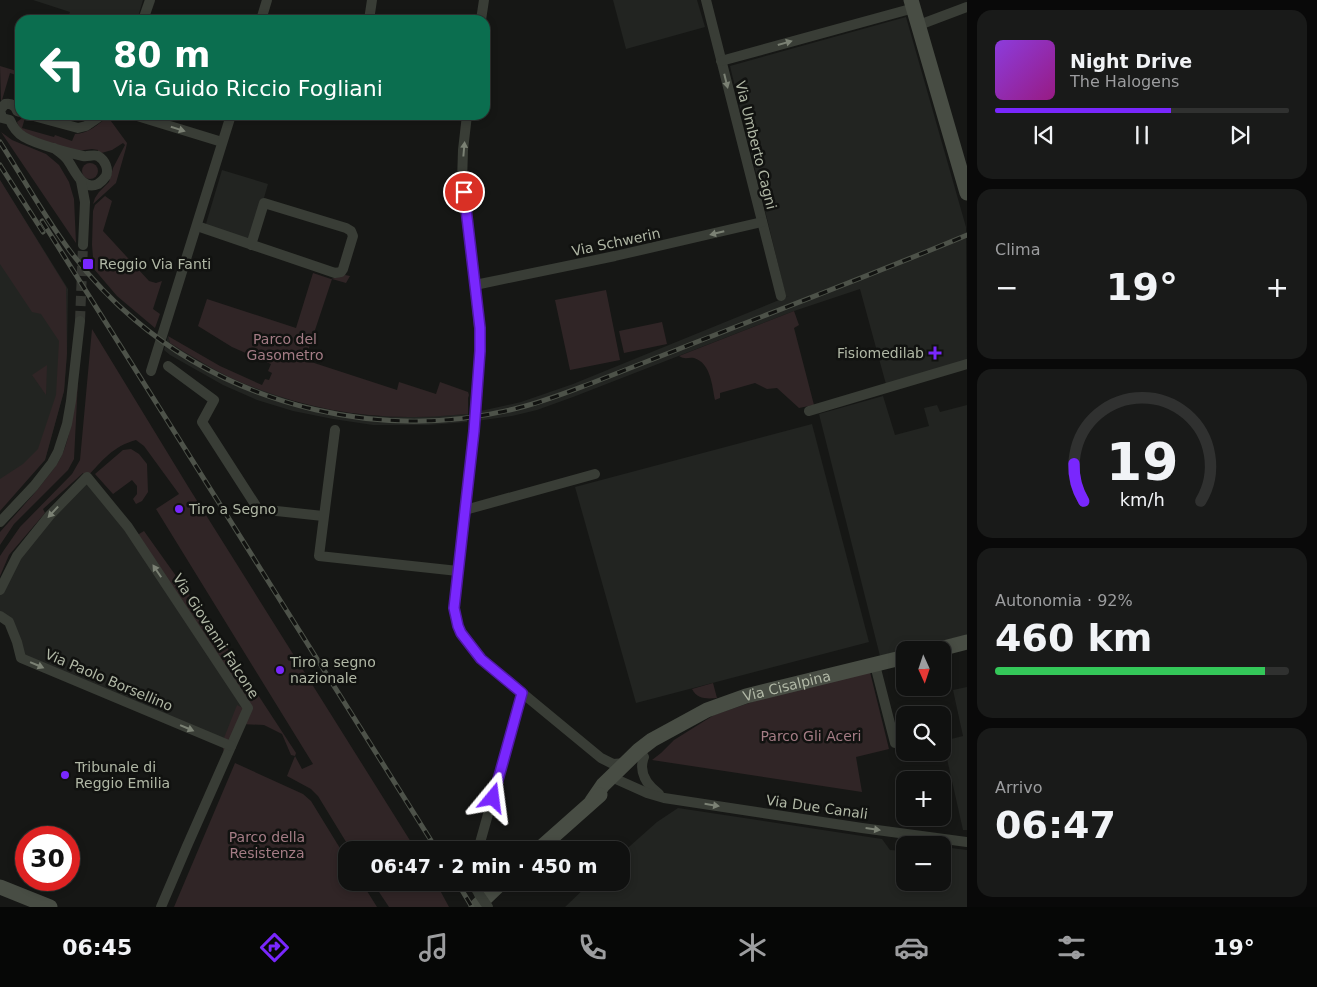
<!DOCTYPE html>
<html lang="it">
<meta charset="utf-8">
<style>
:root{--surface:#101110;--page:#191a19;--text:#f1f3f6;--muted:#9c9d9f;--line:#303130;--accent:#7927fd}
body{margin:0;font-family:"DejaVu Sans",sans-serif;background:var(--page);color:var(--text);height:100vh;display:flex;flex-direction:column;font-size:19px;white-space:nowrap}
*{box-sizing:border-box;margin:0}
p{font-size:16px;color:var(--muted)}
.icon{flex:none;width:28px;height:28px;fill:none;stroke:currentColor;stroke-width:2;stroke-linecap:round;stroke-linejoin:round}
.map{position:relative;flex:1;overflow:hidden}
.sheet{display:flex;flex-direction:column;gap:10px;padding:10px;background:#090909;width:350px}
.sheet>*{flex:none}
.banner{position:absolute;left:15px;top:15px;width:475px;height:105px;border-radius:15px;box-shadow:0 2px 8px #0003,0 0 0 1px var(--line);background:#0b6e4f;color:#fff;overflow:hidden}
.needle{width:32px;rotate:177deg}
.buttons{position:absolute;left:896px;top:641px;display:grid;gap:10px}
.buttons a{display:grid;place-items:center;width:55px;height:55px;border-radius:10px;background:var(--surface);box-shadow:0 2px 8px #0003,0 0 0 1px var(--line);font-size:25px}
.speed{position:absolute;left:15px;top:826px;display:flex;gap:10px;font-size:25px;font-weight:700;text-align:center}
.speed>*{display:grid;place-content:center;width:65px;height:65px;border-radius:50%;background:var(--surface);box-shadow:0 2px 8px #0003,0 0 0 1px var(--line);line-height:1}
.speed .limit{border:8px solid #d22;background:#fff;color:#111}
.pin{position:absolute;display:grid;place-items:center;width:42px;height:42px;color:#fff;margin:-21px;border:2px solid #fff;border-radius:50%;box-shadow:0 1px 5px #0007}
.me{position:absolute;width:55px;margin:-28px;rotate:16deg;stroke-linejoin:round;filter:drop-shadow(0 0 4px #0008)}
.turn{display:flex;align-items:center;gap:18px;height:105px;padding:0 15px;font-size:22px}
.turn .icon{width:65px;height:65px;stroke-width:2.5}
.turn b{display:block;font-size:35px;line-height:42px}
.big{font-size:38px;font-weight:800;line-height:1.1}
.sheet .tile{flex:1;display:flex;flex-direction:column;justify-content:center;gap:8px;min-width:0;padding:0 18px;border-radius:15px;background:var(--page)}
.sheet .dial{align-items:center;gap:0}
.dial svg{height:130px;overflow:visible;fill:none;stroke:var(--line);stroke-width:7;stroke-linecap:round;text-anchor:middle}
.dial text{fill:var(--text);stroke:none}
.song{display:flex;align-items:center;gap:15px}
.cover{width:60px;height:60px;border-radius:8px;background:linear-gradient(135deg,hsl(270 70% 55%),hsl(310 70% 35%))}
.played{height:5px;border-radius:2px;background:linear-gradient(90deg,var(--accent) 60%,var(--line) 60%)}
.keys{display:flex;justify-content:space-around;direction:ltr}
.heat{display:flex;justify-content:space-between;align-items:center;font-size:28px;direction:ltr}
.charge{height:8px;border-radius:4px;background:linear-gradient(90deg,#34c759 92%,var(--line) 0)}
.trip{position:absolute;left:338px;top:841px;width:292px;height:50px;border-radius:15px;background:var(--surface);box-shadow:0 2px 8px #0003,0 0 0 1px var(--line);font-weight:800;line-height:50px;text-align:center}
.menu{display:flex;height:80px;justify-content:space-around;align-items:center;background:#060706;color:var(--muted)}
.menu .icon{width:35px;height:35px}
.menu .on{color:var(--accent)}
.menu b{font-size:22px;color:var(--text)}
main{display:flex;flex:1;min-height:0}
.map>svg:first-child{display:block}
.built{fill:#222421}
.green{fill:#302526}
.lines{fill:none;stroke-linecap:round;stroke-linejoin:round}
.street-tunnel{stroke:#353732;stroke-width:10;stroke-dasharray:10 5;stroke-linecap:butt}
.street{stroke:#393d36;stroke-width:10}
.secondary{stroke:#484d44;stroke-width:15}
.rail-casing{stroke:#4d5249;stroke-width:5}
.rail{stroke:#111210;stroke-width:3;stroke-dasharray:9;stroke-linecap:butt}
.street-bridge{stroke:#393d36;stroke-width:10}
.oneway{fill:#7b8174}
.route-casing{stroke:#4f19a4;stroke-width:12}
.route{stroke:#7927fd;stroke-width:9}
.poi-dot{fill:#7927fd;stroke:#111210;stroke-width:2}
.labels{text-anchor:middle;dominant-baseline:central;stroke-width:5;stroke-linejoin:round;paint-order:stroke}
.street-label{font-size:14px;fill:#b1b8a6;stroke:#111210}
.poi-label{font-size:14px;fill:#b1b8a6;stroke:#111210;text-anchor:start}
.park-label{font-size:14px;fill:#a47c85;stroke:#111210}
</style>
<main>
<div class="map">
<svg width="967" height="907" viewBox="0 0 967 907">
<rect width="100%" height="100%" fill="#161715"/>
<g class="built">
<polygon points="33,0 143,0 137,20 67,20 70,12"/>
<polygon points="613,0 697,0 705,27 626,49"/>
<polygon points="906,17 966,227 967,364 887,388 860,289 794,311 573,397 537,410 512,416 477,421 476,412 521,402 573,384 789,296 786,297 730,66"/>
<polygon points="222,170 268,184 251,243 205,227"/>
<polygon points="0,180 68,289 67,353 64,391 45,460 0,487"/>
<polygon points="168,336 170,343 199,361 246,384 298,403 347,413 375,416 416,417 468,414 467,422 429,425 373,425 333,419 293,411 257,400 223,385 170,355 164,350"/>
<polygon points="883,396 895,435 929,426 924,408 937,405 940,412 967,405 967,635 880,656 819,414"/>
<polygon points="812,424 869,642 636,703 575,487"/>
<polygon points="87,477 128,527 247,710 231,746 21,658 17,642 0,616 0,590 17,556"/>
<polygon points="967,687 967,830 963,830 943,741 963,736 953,690"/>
<polygon points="678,808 882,839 890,850 905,851 905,882 942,882 943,847 967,850 967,907 565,907 590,883 621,882 621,854 657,822"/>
</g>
<g class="green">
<polygon points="0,66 20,72 19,76 10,73 2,100 1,100"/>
<path d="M108 117 127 143 126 148 116 183 93 204 95 198 99 192 109 182 113 168 125 145 123 143 112 150 98 154V150L92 149 70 152 24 137 17 122 22 118H25L22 128 54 137 55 135 72 141 75 134C88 134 98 124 108 117Z"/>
<polygon points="1,132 12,140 46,154 59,165 69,182 74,199 76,243"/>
<circle cx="90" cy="171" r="8"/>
<polygon points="0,180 66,287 67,353 64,391 45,460 0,511 0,479 23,464 38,449 56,395 59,341 41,314 32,312 0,264"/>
<polygon points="105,196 112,201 103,231 149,281 156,283 162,281 153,309 160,314 155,328 117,296 94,269 92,245 93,211 95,205"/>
<path d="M313 273 331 279 345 275 350 276 346 283 332 279 305 360 397 390 399 382 436 394 440 382 468 392 469 395 468 398V414C450 415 432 417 415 417 350 418 288 404 229 377 209 367 189 355 170 343L168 336 220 366 262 385 265 379 269 380 272 373 268 371 271 364 232 347 198 326 207 299 296 328Z"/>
<polygon points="606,290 620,360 570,370 555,300"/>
<path d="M794 311 799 325 794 328 814 405 799 408 777 388 767 389 755 383 720 393V398L715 400C712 386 711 363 694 358 688 357 685 360 679 356Z"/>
<polygon points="662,322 667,344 624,353 619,331"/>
<path d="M92 329 189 488 416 850H351L318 796 311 789 287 776 295 756 291 755 282 734 264 725 241 724 225 758 222 743 237 705 247 710 134 537 144 531 228 649 296 753 295 756 302 769 313 764 156 509 179 494 144 446 136 440C113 446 102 461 87 477L83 473 43 509 45 513 9 555 0 576V556L4 550 20 527 72 474 80 460Z"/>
<polygon points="47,365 46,395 32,375"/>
<path d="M78 380 74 459 68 470 14 524 0 545V532C15 515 31 498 45 480 51 472 58 464 62 455 72 432 74 405 78 380Z"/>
<polygon points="131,449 139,454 147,464 148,492 142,501 136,504 133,499 137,494 137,486 132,480 113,494 95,474 123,450"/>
<polygon points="870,672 889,749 856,757 862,792 652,760 661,753 674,740 714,715 758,700"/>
<path d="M713 683 717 698C706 699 697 699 692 689Z"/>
<polygon points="235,763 303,794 311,801 346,858 346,882 362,883 377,907 174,907"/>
<polygon points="373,883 436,883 449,907 389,907"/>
</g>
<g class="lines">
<polyline class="street-tunnel" points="80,321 83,245"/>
<g class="street">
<polyline points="706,0 781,296"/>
<polyline points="143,20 150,0"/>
<polyline points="261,20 267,0"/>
<polyline points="369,20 372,0"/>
<polyline points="481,20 484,0"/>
<polyline points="919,25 967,7"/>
<polyline points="721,61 914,8"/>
<path d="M20 112 17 111C15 105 11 103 5 104L0 110 2 118 10 120C12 126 18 134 24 137 36 144 69 153 83 156 88 157 93 154 98 156 105 160 109 169 106 176 104 179 101 182 98 184 81 192 74 167 66 158 63 154 58 151 54 148"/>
<polyline points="30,115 78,128 86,126 102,115"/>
<polyline points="134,115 222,142"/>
<polyline points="467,115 463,150 462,182 475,285 479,328 480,351 474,431 454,608 458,626 461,633 481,659 601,758 613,764 626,763"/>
<polyline points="81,181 85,202 83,245"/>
<polyline points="197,226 335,273 341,272 343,269 353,236 351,231 346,228 264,203 251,245"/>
<polyline points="475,285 615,256 762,222"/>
<polyline points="168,366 214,400 202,422 258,509 323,516"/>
<polyline points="151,371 231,115"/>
<polyline points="809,411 967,364"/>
<polyline points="335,430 319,556 458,571"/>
<polyline points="465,510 595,474"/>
<polyline points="0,522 34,486 52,463 58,452 67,424 71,401 80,321"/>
<polyline points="0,590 17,556 50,515 87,477 128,527 248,708 187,846 161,907"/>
<polyline points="0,616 9,622 17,642 21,658 231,746"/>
<polyline points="875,665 895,743 905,741"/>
<path d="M644 757C638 772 647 785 659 794"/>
<polyline points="618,780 647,793 664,798 862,828 967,842"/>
<polyline points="478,850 522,693"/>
<polyline points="472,882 479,894"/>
</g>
<g class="secondary">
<polyline points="911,0 967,193"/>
<polyline points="936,650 967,642"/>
<path id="s1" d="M592 801 603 785 639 750 652 740 707 710 746 696 905 657"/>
<polyline points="538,850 600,795"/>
<polyline points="0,887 50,907"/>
<polyline points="476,907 502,882"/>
</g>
<defs>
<g id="rail">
<path d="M0 142C23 178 44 216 70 251 88 275 111 300 135 320 239 408 385 442 518 408 543 402 568 392 592 383 630 368 669 353 707 338 794 304 881 271 967 235"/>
<polyline points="0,165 43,232"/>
<polyline points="42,221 437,850"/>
<polyline points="457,882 472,907"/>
</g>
</defs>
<use href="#rail" class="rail-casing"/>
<use href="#rail" class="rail"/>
<polyline class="street-bridge" points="479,894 488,907"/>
</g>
<defs><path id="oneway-solid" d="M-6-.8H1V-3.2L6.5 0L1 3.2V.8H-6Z" transform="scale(1.25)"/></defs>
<g class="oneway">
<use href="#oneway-solid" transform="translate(785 43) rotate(-16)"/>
<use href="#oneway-solid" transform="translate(726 81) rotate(76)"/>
<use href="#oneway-solid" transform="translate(178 129) rotate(17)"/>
<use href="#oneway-solid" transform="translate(464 149) rotate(-85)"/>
<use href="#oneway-solid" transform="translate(717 233) rotate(166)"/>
<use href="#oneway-solid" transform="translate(53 512) rotate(133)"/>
<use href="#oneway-solid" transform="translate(157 571) rotate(-124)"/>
<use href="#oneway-solid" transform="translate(37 665) rotate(23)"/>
<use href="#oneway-solid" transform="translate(187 728) rotate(23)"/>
<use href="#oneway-solid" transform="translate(712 805) rotate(9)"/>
<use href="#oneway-solid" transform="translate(873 829) rotate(8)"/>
</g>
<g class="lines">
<defs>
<polyline id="route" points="464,192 475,285 480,328 480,351 474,431 454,608 458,626 461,633 481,659 522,693 493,798"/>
</defs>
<use href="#route" class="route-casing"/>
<use href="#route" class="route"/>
</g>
<g class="poi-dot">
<rect x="82" y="258" width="12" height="12" rx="2.5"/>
<path d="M932.5 345.5h5v5h5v5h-5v5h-5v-5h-5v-5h5z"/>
<circle cx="179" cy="509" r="5"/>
<circle cx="280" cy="670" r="5"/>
<circle cx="65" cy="775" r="5"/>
</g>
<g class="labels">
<g class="street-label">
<text transform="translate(756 145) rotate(76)">Via Umberto Cagni</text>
<text transform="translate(616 242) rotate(-12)">Via Schwerin</text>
<text transform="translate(216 636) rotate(57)">Via Giovanni Falcone</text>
<text transform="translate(109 680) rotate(23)">Via Paolo Borsellino</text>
<text stroke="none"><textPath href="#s1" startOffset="232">Via Cisalpina</textPath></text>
<text transform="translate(817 807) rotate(8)">Via Due Canali</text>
</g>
<g class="poi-label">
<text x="99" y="264">Reggio Via Fanti</text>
<text x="924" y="353" text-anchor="end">Fisiomedilab</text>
<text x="189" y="509">Tiro a Segno</text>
<text x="290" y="662">Tiro a segno<tspan x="290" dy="16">nazionale</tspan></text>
<text x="75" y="767">Tribunale di<tspan x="75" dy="16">Reggio Emilia</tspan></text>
</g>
<g class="park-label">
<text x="285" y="339">Parco del<tspan x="285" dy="16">Gasometro</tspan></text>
<text x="811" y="736">Parco Gli Aceri</text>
<text x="267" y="837">Parco della<tspan x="267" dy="16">Resistenza</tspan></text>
</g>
</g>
</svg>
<div class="buttons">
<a><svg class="needle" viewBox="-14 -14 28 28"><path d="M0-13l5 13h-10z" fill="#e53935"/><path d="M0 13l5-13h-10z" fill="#9c9d9f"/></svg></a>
<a><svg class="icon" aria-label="search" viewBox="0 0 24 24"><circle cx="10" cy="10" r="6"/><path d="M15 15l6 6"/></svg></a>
<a>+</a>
<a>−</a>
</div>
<div class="speed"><div class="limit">30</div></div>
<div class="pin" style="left:464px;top:192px;background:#d93025"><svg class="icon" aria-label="arrive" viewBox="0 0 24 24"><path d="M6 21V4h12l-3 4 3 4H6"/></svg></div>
<svg class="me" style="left:493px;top:798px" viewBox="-20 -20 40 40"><path d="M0-17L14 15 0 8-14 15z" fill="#7927fd" stroke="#fff" stroke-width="4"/></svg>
<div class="trip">06:47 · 2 min · 450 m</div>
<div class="banner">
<div class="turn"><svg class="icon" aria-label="left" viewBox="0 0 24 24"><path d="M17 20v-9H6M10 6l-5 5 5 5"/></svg><div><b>80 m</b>Via Guido Riccio Fogliani</div></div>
</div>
</div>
<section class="sheet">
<div class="tile">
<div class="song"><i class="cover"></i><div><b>Night Drive</b><p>The Halogens</p></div></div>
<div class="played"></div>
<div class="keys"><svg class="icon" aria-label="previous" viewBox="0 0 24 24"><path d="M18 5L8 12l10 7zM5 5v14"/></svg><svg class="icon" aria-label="pause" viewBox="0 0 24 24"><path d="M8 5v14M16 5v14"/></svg><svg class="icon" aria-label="next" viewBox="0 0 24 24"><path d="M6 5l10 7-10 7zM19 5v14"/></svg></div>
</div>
<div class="tile"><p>Clima</p>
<div class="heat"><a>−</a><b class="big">19°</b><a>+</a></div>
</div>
<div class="tile dial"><svg viewBox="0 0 100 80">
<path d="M14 69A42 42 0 1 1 86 69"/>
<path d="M14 69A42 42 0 0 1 8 46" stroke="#7927fd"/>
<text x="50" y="56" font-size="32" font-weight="700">19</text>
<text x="50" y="72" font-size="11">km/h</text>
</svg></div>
<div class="tile"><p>Autonomia · 92%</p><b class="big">460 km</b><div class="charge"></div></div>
<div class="tile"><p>Arrivo</p><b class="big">06:47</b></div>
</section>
</main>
<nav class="menu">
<b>06:45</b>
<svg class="icon on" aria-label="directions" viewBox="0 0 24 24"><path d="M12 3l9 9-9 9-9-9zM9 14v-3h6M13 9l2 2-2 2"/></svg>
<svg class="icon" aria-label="music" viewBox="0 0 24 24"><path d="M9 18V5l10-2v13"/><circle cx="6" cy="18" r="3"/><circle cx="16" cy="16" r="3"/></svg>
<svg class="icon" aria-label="phone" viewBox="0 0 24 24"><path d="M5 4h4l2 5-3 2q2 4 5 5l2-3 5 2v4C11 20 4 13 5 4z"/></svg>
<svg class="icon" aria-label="climate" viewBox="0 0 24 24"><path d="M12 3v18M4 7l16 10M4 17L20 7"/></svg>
<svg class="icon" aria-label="car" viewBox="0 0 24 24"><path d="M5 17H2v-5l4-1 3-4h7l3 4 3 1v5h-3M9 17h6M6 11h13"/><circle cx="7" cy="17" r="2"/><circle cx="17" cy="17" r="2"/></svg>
<svg class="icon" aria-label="filters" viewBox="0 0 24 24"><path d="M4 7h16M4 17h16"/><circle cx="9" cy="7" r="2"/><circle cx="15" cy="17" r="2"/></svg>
<b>19°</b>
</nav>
